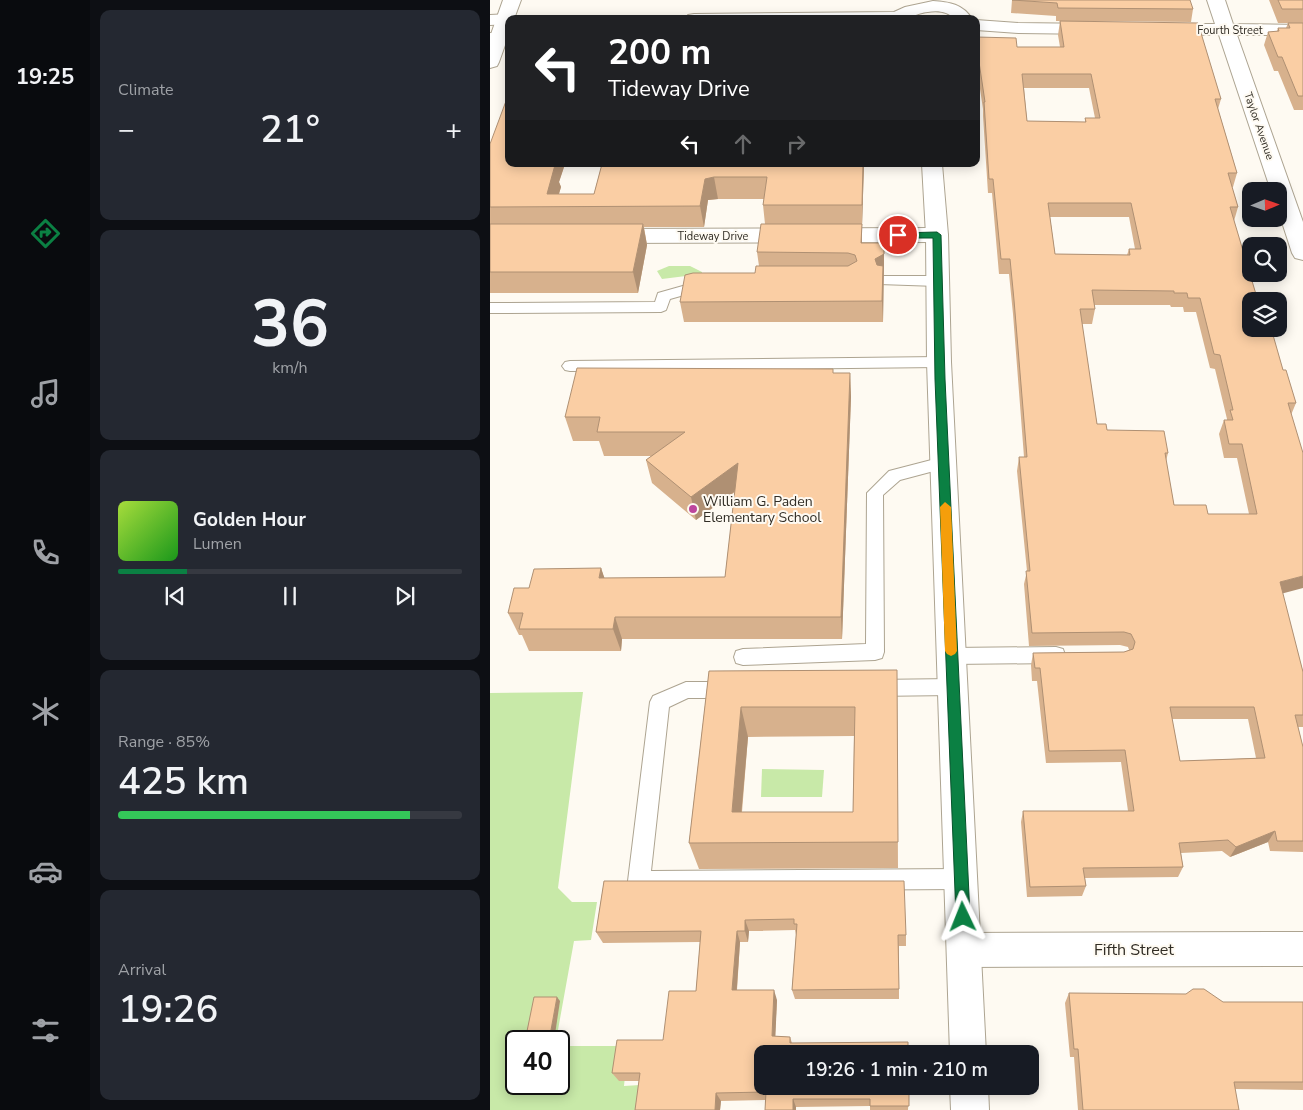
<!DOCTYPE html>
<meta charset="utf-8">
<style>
:root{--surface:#171b24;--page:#242831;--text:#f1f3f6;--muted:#9ea1a6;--line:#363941;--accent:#0b8043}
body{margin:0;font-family:"Nunito Sans",sans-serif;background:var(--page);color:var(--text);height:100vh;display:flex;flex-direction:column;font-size:19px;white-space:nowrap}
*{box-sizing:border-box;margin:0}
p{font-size:16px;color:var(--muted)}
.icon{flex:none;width:28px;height:28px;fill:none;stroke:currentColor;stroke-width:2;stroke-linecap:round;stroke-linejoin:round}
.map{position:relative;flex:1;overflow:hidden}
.side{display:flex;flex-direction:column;gap:10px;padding:10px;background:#0d0f14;width:400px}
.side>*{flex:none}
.guide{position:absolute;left:15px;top:15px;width:475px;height:152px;border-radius:10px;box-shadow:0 2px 12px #0003;background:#202124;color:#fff;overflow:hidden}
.needle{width:32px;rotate:88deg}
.controls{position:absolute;left:752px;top:182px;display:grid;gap:10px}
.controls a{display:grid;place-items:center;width:45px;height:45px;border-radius:10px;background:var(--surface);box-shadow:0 2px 12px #0003;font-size:25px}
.speed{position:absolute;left:15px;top:1030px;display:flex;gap:10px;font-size:25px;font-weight:700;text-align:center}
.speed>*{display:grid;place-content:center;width:65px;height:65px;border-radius:50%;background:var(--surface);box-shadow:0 2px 12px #0003;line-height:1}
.speed .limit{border:2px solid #111;border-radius:8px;background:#fff;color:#111}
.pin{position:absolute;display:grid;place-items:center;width:42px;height:42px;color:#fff;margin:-21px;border:2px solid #fff;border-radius:50%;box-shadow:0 1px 5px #0007}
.me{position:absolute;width:55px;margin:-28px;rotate:358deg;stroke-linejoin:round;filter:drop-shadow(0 0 4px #0008)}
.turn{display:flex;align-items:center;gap:18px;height:105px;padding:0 20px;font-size:22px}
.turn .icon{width:65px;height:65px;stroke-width:2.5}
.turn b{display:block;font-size:35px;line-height:42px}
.lanes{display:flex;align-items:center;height:48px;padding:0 20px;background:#0003;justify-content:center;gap:25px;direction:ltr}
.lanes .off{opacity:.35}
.big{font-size:38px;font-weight:600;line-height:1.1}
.side .widget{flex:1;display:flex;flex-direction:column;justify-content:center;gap:8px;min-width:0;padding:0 18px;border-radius:10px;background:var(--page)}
.side .dial{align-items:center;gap:0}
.dial b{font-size:65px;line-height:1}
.song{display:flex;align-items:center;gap:15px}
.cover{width:60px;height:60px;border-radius:8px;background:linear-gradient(135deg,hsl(80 70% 55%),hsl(120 70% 35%))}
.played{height:5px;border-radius:2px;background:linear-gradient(90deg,var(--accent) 20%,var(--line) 20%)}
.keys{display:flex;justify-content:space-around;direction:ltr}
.heat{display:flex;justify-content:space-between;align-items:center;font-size:28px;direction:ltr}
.charge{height:8px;border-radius:4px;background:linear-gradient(90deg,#34c759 85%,var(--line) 0)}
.trip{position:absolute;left:264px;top:1045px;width:285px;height:50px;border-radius:10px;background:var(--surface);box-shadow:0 2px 12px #0003;font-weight:600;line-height:50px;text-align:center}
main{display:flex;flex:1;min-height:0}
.tabs{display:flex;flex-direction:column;width:90px;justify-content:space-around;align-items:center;background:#090b0e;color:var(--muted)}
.tabs .icon{width:35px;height:35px}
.tabs .on{color:var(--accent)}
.tabs b{font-size:22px;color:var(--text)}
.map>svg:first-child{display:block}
.water{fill:#c8e9a8}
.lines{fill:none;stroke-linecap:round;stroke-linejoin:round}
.lane-casing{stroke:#ada491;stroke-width:2}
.street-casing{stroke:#ada491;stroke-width:2}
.secondary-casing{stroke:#ada491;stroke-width:2}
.lane{fill:#fff;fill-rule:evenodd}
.street{fill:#fff;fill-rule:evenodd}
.secondary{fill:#fff;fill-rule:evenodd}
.wall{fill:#d7b18d;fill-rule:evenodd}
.shaded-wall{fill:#af9073}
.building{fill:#facea4;stroke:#af9073;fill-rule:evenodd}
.route{fill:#0b8043;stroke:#07532c}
.slow{fill:#f59e0b}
.poi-dot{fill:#bd469d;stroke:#fefaf2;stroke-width:2}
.labels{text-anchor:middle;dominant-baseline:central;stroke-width:4;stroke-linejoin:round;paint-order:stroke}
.far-street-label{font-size:11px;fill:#312d25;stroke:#fefaf2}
.poi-label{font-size:14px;fill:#312d25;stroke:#fefaf2;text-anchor:start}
.near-street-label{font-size:16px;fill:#312d25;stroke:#fefaf2}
</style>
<main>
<nav class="tabs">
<b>19:25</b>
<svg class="icon on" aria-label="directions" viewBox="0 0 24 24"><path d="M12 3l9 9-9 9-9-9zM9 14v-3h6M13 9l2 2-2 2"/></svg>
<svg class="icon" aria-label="music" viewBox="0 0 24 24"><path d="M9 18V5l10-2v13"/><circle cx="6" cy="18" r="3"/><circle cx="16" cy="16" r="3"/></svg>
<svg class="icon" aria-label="phone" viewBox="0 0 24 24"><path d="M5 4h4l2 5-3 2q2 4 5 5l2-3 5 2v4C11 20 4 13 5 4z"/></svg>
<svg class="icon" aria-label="climate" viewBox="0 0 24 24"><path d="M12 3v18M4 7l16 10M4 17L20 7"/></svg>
<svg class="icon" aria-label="car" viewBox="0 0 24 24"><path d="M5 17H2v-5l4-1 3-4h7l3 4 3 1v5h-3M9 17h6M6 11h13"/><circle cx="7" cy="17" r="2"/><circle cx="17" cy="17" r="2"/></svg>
<svg class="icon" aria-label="filters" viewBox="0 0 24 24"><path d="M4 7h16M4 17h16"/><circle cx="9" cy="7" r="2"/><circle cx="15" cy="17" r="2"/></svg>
</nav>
<section class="side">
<div class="widget"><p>Climate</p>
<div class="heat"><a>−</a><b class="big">21°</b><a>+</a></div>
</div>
<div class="widget dial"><b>36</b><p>km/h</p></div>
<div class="widget">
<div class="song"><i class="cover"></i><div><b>Golden Hour</b><p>Lumen</p></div></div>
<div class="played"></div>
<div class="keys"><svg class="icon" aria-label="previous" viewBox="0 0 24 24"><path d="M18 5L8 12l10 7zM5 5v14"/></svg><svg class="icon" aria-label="pause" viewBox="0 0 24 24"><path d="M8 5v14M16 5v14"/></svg><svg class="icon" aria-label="next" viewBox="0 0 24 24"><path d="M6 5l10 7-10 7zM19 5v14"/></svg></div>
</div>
<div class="widget"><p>Range · 85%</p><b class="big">425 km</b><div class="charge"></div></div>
<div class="widget"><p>Arrival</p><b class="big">19:26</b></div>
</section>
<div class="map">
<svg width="813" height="1110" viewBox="0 0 813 1110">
<rect width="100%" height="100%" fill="#fefaf2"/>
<g class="water">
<polygon points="179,266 200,266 212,272 212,274 172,279 167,271"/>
<polygon points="93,692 68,888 82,902 107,902 101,940 84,941 66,1041 26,1041 26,1084 69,1084 69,1046 138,1046 134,1086 150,1085 147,1110 0,1110 0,693"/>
<polygon points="272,769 334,770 332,797 271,797"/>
</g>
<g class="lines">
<defs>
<g id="lane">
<polygon points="394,276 447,276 452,278 454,281 452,284 447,286 389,284 387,281 389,278"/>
<polygon points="214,280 219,282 221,285 219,288 180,299 176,310 171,312 0,313 0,303 165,302 168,293"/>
<polygon points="449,357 454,358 457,362 454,366 449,367 80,371 75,370 72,366 75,362 80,361"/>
<polygon points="453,457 459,459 461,463 459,467 410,480 393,495 394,652 392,658 385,660 253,665 246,663 244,657 246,651 253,649 376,644 377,493 399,471"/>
<polygon points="566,647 573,649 575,655 573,661 566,663 461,664 454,662 452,656 454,650 461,648"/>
<polygon points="463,679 470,681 473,687 470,693 463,695 383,696 376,694 373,688 376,682 383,680"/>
<polygon points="196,682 240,682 247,684 250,690 247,696 240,698 198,698 179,707 161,871 471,869 479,872 482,879 479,886 471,889 149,891 141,888 138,881 160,702 163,696"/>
</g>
<g id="street">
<polygon points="13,0 31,0 24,19 19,19 19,34 9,62 7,66 0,68 0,37"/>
<polygon points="717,0 735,0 743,24 813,25 813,35 747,35 813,222 813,260 805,258 802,253 789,213 789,191 781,191 729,35 673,34 667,33 664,29 667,25 673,24 725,24"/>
<polygon points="486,20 528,23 607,24 613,25 616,29 613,33 607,34 528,33 486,30"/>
<polygon points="447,228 455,230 458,235 455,240 447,242 119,243 111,241 108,236 111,231 119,229"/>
<polygon points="813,932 813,966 474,967 462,962 457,950 462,938 474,933"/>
</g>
<g id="secondary">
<path d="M443 1C459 2 473 4 482 19H464C454 6 430 12 417 19H195L198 15 204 14 404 12 415 7Z"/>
<polygon points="19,14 25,15 28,19 19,19 19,24 0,25 0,15"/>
<polygon points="0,33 19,34 19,44 0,43"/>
<polygon points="432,164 452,164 458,235 461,362 496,1054 460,1054 437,362 436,235"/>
<polygon points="460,1086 498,1086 499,1110 461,1110"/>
</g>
</defs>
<use href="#lane" class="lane-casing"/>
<use href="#street" class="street-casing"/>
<use href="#secondary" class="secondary-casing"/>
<use href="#lane" class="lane"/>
<use href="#street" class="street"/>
<use href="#secondary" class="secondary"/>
</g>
<g class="wall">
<path d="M522 0 703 9 701 22 598 21 731 99 728 109 747 173 743 187H742L748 207 744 221 761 280 778 335 793 370 806 403 801 415 792 593 813 672V727H808L813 747V852L780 851 778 842 740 857 732 851 691 853 693 867 688 877 595 878 596 886 592 896 537 897 531 822 533 811H638L631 762 556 763 547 681H542L541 665 543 653 634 652 639 650 638 647 630 645 539 646 534 584 537 571 527 471 529 457H534L523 314 519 274H509L502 193H498L493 116V109L486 62V37L527 47H570L568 35 570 21H566V16L521 13ZM534 88H599L605 118H595V122L537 121ZM560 217H639L645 249H639L637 255 565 254ZM604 305H680L681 307H693L694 312H706L720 368 725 369 737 419V420H734L729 434 734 458H747L759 514H718L684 505 676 461 678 453 617 430 607 424 592 324H602L605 309ZM682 719H758L766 758 690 761Z"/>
<polygon points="779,0 813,0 813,110 804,110 788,71 784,71 774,45 778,32 787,31 788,28 796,28 798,23 801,23 788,23"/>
<polygon points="0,144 19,164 75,164 69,182 71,187 69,194 104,194 112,164 374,164 372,226 372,243 394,243 393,322 194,322 190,302 265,273 269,266 267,252 275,224 273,205 274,199 228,199 218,200 214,227 154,227 157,245 148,293 0,293"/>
<polygon points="344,373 360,373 361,397 352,639 132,639 131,651 39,651 32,635 29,635 18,613 39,588 111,568 114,578 235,577 245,492 206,520 162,483 156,460 161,456 114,456 109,441 83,441 75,417"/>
<path d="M407 670 408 868 209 869 199 843 219 671ZM364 736 363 812H252L258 737Z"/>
<polygon points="114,881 416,935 416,946 409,946 409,999 305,999 302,990 306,935 305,930 259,931 258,942 250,942 247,990 287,1000 285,1036 300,1037 302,1043 419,1086 418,1110 380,1110 380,1106 306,1107 306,1110 275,1110 276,1100 231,1101 230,1110 145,1110 149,1081 129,1081 122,1073 173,1040 206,991 210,942 113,943 106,932"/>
<polygon points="579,993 733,1002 813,1002 813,1090 745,1089 749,1110 588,1110 584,1057 580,1057 575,1003"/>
</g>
<g class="shaded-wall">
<polygon points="62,164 75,164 69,182 71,187 65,206 57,194"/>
<polygon points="373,164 374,164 372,226 372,205"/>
<polygon points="224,177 228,199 218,200 214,227 210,206 215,179"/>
<polygon points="153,224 157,245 148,293 143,272"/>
<polygon points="372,224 372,244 371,243"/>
<polygon points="394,243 394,264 393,322 392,301 385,280 385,259"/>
<polygon points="360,373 361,397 352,639 351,617"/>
<polygon points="248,463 252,486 206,520 201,497"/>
<polygon points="111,568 119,591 109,578"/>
<polygon points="813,576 813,588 783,596 790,582"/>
<polygon points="125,617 132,639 131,651 123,629"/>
<polygon points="251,707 258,737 249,839 242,812"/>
<polygon points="785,831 778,842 740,857 746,847"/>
<polygon points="255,920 259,931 258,942 255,931"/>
<polygon points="247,931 250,942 246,1000 242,990"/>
<polygon points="284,990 287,1000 285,1045 282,1036"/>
<polygon points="67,997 70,1001 64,1041 59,1041"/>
<polygon points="226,1093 231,1101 230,1110 225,1110"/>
<polygon points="303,1099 306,1107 306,1110 303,1110"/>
</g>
<g class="building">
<polygon points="522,0 700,0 703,9 568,8 567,3"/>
<polygon points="788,0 813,0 813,9 792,9"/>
<path d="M570 21 708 23 731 99H725L747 173H738L748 207H740L768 301H761V329H776L778 335H783L793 370H796L806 403H798L813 453V576L790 582 813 672V715H805L813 747V841H787L785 831 746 847 738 840 689 843 693 867 593 868 596 886 540 887 533 811H644L635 750 559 751 550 668H545L543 653 634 652 643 649 645 642 641 634 634 632 542 633 536 571H540L529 457H537L524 300 520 259H511L503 179H499L494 102H495L486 42V37L526 38 527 47H574ZM532 74H601L610 118H595L596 122 537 121ZM558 203H641L651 249H639L640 255 565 254ZM602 290 684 291V293H697L698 298H710L724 354 730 355 743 410H740L743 420H734L739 444H752L767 514H718L716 505H684L675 453H678L674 431 617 430 616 424H607L590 309H605ZM680 707H764L775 758 690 761Z"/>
<polygon points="798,23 813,23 813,96 808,96 792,57 788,57 778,32 789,31 788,28 800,28"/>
<polygon points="19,93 19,164 62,164 62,165 65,165 57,194 104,194 112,164 373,164 372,205 273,205 277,177 224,177 215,179 210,206 0,207 0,144"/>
<polygon points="0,224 153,224 143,272 0,272"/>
<polygon points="271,224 372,224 371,243 394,243 394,254 385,259 387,265 393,266 392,301 190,302 195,275 203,273 265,273 266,266 358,266 367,261 365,255 358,253 267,252"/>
<polygon points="87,368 343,369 343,373 360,373 351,617 125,617 123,629 29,629 33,613 18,613 24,588 39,588 44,569 111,568 109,578 235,577 248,463 201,497 156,460 195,432 107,432 110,417 75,417"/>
<path d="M407 670 408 842 199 843 219 671ZM251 707H365L363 812H242Z"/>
<polygon points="114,881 414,881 416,935 408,935 409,989 302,990 307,924 304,924 304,919 255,920 255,931 247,931 242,990 284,990 282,1036 300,1037 300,1043 418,1042 418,1054 272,1054 272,1086 419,1086 419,1106 380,1106 380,1099 303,1099 303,1110 275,1110 276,1092 226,1093 225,1110 145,1110 150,1073 122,1073 127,1040 173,1040 179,991 206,991 211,931 106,932"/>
<polygon points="703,989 714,989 733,1002 813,1002 813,1082 744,1082 749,1110 593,1110 588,1049 584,1049 579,993 696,994"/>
<polygon points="44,997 67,997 59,1041 35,1041"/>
</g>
<polygon class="route" points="447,232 451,235 455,379 480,917 478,922 473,924 468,922 466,917 445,379 443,238 408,238 404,235 408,233"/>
<polygon class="slow" points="455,502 461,507 467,651 465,654 461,656 457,654 455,651 450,507"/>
<circle class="poi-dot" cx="203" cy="509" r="5"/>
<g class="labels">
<g class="far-street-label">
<text x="740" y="30">Fourth Street</text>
<text transform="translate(769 126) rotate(71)">Taylor Avenue</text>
<text x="223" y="236">Tideway Drive</text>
</g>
<g class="poi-label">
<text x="213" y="501">William G. Paden<tspan x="213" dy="16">Elementary School</tspan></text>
</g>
<g class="near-street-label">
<text x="644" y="950">Fifth Street</text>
</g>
</g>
</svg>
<div class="controls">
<a><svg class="needle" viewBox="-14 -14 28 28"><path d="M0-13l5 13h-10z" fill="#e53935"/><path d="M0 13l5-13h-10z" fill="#9ea1a6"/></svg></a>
<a><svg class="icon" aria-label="search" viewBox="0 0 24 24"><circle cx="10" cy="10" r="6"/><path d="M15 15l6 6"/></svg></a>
<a><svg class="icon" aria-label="layers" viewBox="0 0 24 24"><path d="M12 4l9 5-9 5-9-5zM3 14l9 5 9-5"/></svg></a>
</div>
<div class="speed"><div class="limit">40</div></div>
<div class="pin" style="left:408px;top:235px;background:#d93025"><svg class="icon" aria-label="arrive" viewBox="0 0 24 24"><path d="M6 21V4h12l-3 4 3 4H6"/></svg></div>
<svg class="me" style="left:473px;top:917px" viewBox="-20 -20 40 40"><path d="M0-17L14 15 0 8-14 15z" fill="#0b8043" stroke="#fff" stroke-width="4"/></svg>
<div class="trip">19:26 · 1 min · 210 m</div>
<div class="guide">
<div class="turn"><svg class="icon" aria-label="left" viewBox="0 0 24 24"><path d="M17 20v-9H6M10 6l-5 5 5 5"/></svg><div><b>200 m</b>Tideway Drive</div></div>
<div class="lanes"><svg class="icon" aria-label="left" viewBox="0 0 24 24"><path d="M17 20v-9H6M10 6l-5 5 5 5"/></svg><svg class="icon off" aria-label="ahead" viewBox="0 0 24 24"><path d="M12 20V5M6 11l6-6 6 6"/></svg><svg class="icon off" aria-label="right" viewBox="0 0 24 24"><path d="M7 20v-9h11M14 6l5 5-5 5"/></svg></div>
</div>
</div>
</main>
